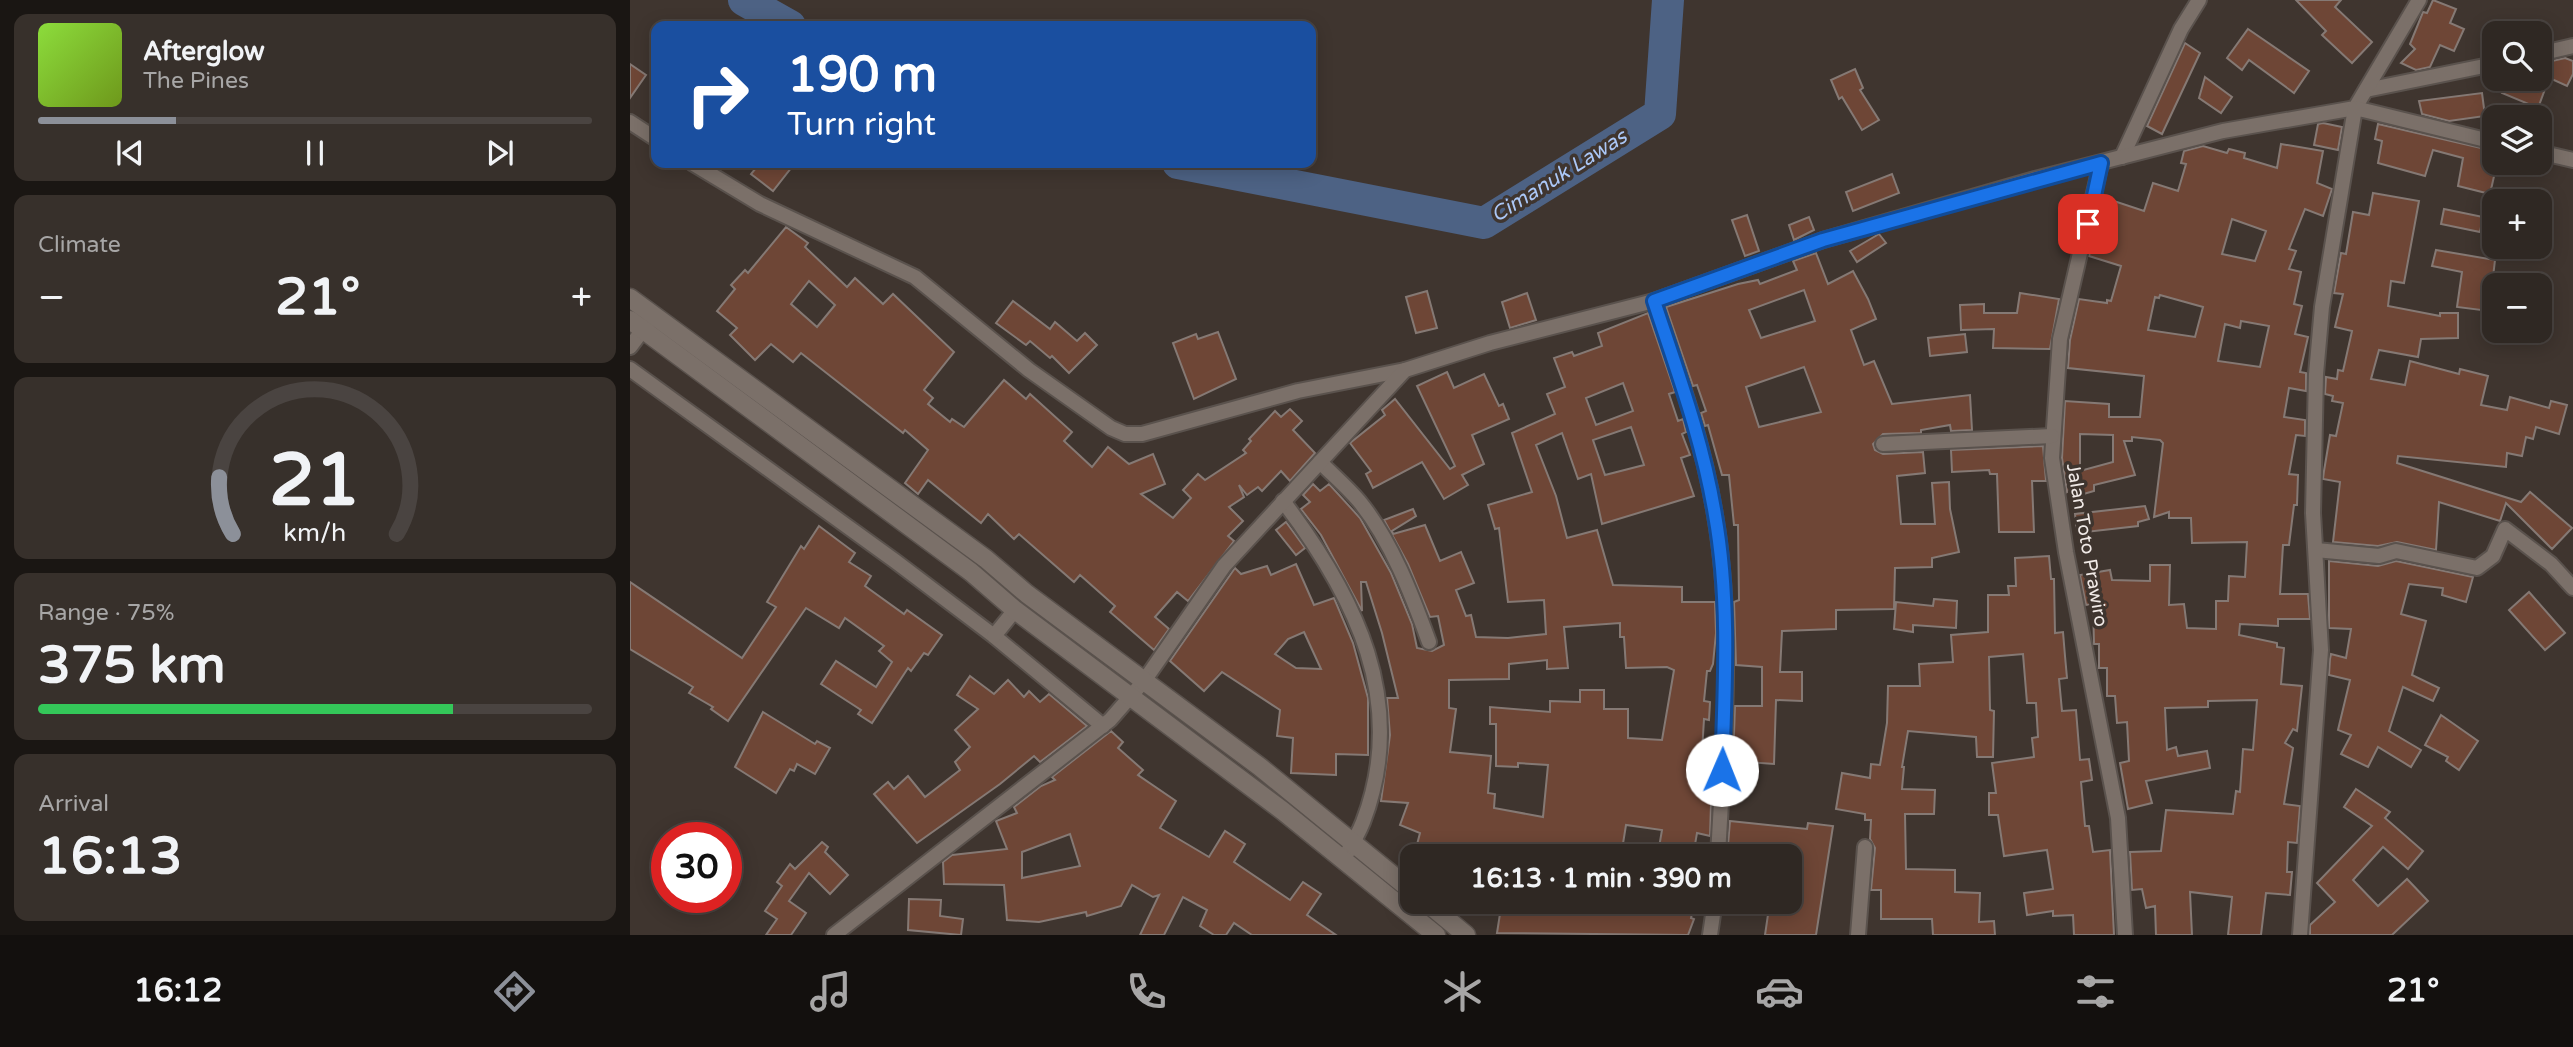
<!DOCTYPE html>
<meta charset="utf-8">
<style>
:root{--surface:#2f2823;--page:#37302b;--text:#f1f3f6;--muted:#a7a6a6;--line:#4a4441;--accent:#8c9099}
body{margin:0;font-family:"Varela Round",sans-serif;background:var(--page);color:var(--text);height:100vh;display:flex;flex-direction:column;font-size:26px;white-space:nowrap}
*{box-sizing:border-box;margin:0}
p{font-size:23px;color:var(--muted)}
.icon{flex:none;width:38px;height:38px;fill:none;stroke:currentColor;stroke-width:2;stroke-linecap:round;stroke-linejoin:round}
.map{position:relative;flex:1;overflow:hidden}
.details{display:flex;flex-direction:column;gap:14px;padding:14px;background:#1a1613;width:630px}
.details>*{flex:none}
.top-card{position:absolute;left:21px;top:21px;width:665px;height:147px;border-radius:14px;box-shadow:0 4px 18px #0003,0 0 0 2px var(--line);background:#1a4fa0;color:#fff;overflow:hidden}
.tools{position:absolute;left:1852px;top:21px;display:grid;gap:14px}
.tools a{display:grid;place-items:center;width:70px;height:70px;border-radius:14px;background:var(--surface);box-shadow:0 4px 18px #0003,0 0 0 2px var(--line);font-size:35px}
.speed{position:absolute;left:21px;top:822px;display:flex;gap:14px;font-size:35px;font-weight:700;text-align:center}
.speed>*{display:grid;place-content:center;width:91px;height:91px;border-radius:50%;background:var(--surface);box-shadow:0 4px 18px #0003,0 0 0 2px var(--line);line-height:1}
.speed .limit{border:10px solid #d22;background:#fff;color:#111}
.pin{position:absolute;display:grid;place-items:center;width:60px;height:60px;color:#fff;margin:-30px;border-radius:14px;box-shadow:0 4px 10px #0006}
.me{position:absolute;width:77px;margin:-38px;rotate:1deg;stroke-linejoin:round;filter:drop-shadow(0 0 5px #0008)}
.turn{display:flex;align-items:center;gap:24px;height:147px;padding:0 21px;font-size:32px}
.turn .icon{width:91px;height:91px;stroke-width:2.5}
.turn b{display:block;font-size:49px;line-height:60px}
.big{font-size:52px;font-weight:700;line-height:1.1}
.details .tile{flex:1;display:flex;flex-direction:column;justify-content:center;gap:10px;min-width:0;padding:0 24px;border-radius:14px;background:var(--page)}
.details .dial{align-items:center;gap:0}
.dial svg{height:182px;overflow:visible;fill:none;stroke:var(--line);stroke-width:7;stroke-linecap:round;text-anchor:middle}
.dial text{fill:var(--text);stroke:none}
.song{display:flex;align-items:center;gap:21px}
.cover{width:84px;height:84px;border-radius:10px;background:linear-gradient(135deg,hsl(90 70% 55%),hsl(80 70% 35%))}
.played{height:7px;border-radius:4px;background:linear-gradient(90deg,var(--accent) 25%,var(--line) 25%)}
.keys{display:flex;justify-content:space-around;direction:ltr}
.heat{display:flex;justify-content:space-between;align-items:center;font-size:38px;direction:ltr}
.charge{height:10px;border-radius:5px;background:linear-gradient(90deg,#34c759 75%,var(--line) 0)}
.trip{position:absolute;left:770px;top:844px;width:402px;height:70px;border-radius:14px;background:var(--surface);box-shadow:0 4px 18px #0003,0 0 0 2px var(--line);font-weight:700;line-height:70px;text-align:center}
.tab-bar{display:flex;height:112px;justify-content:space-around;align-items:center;background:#13100e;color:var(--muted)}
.tab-bar .icon{width:49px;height:49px}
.tab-bar .active{color:var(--accent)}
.tab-bar b{font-size:32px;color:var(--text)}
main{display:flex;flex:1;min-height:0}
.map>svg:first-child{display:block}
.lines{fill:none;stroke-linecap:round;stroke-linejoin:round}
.river{stroke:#4d6284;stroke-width:32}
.building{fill:#6e4636;stroke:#857974;stroke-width:2;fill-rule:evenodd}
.street-casing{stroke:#5a524d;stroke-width:18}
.secondary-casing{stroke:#5a524d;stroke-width:21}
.street{stroke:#7b7069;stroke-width:14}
.secondary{stroke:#7b7069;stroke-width:18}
.route-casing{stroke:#114b97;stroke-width:18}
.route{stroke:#1a73e8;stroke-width:12}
.labels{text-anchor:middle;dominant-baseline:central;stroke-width:7;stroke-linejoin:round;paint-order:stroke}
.street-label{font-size:19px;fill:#f1eae7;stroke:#3f352f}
.water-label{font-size:21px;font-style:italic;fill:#abc7f6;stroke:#3f352f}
</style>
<main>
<section class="details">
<div class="tile">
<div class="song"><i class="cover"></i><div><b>Afterglow</b><p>The Pines</p></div></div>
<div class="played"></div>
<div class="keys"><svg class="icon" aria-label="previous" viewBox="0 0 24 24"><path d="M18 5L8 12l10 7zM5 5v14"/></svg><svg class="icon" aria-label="pause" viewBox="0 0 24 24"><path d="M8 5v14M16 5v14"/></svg><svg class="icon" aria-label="next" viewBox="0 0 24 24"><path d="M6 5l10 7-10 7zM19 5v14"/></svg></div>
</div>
<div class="tile"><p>Climate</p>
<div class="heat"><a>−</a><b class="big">21°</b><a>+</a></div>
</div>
<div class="tile dial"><svg viewBox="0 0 100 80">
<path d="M14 69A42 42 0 1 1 86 69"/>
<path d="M14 69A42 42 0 0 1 8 44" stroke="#8c9099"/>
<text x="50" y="56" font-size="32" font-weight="700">21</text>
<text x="50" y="72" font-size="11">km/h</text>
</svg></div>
<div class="tile"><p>Range · 75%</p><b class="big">375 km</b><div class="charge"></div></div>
<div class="tile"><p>Arrival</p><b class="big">16:13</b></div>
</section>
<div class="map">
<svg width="1943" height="935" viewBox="0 0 1943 935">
<rect width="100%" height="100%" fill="#3f352f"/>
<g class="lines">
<g class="river">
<polyline points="114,0 160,26"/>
<polyline points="548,163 854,223 1030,114 1038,0"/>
</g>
</g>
<g class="building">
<polygon points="1666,0 1711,0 1705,7 1742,42 1722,63 1692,35 1696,31"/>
<polygon points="1803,0 1826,9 1820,23 1834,29 1824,51 1810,45 1800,67 1786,70 1771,63 1785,49 1780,44 1793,12 1797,13"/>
<polygon points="1618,29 1679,71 1664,93 1619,60 1612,70 1597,58"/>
<polygon points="1555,43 1570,53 1532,134 1517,126"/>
<polygon points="1935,58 1943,61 1943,74 1937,86 1915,76 1922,61"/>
<polygon points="0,64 16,75 0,98"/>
<polygon points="1225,69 1233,88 1230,90 1249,120 1232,130 1212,97 1209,99 1201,80"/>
<polygon points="1575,77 1602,97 1591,113 1569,98"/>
<polygon points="1877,79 1889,79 1915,89 1908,108 1872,93"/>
<polygon points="1852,93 1855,116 1819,121 1792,114 1789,101"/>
<polygon points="1693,123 1712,127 1708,150 1684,145 1688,124"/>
<polygon points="1748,124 1864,151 1864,163 1867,163 1860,194 1828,186 1833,158 1803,150 1795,176 1748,163 1752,141 1745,139"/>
<path d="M1651 144 1693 151 1687 183 1702 189 1693 216 1675 209 1659 249 1666 251 1659 269 1671 272 1664 304 1672 306 1665 334 1678 337 1670 372 1676 373V391L1659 388 1654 417 1675 420V436L1666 435 1659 474 1668 475 1667 505H1664L1659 545H1653L1650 594H1678L1680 619H1648V626L1610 624 1609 635 1647 643V647L1654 648 1651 684 1672 686 1667 731 1663 729 1655 743 1663 748 1654 804 1670 806 1667 843 1658 842 1657 872H1662L1660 895 1636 893 1631 935H1598L1602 897 1560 892 1562 935H1526L1525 906 1516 908 1512 889 1502 890 1500 852 1531 851 1536 810 1603 814 1606 791 1610 792 1613 749 1623 750 1627 700 1578 701V707L1535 708 1537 750 1546 747 1548 756 1577 751 1580 768 1516 781 1522 803 1498 809 1490 763 1499 761 1497 722 1487 723 1485 696H1477V668H1469V644H1464L1463 604 1456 605 1450 575 1480 570 1482 580 1520 581V565H1540L1539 605 1554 604 1557 628 1586 629V601H1598L1599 576 1615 577 1617 542 1562 543 1561 518H1539V512L1524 517 1533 443 1530 440 1502 437V441H1494L1505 475 1464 485V491L1443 497 1442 489 1437 492 1432 458 1435 401 1479 404V417H1510L1514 376 1438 368 1440 340 1449 299 1477 303V300L1481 301 1491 266 1459 256 1467 226 1475 228 1484 201 1514 211 1523 183 1548 191 1556 164 1551 163 1554 151 1573 146 1597 153 1599 149 1615 153 1614 158 1647 168ZM1602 219 1636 231 1625 261 1592 254ZM1530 295 1573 307 1565 337 1518 330 1525 297 1529 298ZM1611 321 1639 326 1630 367 1588 361 1595 324 1610 328ZM1450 434 1483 435V462L1450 471Z"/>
<polygon points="130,163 165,163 143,191 121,174"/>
<polygon points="1262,174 1269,193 1223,211 1216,192"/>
<polygon points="1743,193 1789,201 1774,283 1761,281 1758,306 1810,316 1810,313 1828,313 1828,338 1791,339 1788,357 1749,350 1741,379 1775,385 1780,361 1829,374 1830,369 1858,376 1851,405 1877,410 1880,397 1919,408 1921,401 1937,405 1929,434 1906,427 1903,439 1896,437 1892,456 1877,453 1876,467 1768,456 1767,463 1891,502 1900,492 1942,528 1922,549 1876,503 1870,521 1809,502 1806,550 1767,542 1748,546 1703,542 1710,482 1693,479 1694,471 1700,435 1706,436 1713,403 1702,401 1703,396 1695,394 1696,377 1707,379 1708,370 1713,371 1722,331 1705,327 1713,294 1704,293 1711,253 1716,254 1723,212 1739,215"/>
<polygon points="1814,209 1853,217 1850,232 1811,224"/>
<polygon points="1117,215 1129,251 1115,256 1102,220"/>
<polygon points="1179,217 1184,230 1164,240 1159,225"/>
<path d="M156 227 178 243 175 247 217 287 225 278 253 304 263 294 324 352 294 390 303 398 298 404 320 422 322 419 334 427 374 380 396 399 400 394 442 432 434 441 462 467 478 447 499 464 523 454 535 484 511 494 543 518 561 498 553 490 568 474 575 480 616 453 613 450 621 441 619 439 645 411 651 417 660 409 672 421 663 430 685 453 660 481 651 471 632 491 628 487 617 495 609 485 614 497 599 507 613 521 598 536 604 541 558 601 547 592 525 617 539 629 524 650 480 612 485 606 450 575 444 582 389 534 384 539 358 514 351 523 298 480 288 494 275 483 298 450 275 430 273 433 171 353 163 362 141 344 125 360 100 335 107 328 87 311 105 289 101 285 115 270 118 273ZM179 281 205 305 187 327 161 304Z"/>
<polygon points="1249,234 1256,243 1227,262 1220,251"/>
<polygon points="1806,250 1865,260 1859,311 1827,307 1832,272 1802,266"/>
<path d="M1186 253 1198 284 1223 271 1238 299 1246 319 1221 330 1234 365 1244 361 1262 404 1340 395 1342 430 1321 431 1320 425 1291 430V433L1253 434 1243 444 1245 450 1253 454 1293 452 1295 473 1267 476 1271 524H1305L1302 483 1319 482 1320 509 1329 552 1302 558V567L1265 568 1264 609 1206 610V629L1152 631 1150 672H1172V701L1146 700 1144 764 1103 761 1105 706H1132V667L1106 665 1104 602 1109 600 1108 525H1104L1099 475H1092L1078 425 1075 426 1071 413 1076 411 1067 385 1063 386 1036 307 1108 284 1128 280 1130 284 1167 270 1163 261ZM1174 290 1185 321 1131 338 1119 310ZM1174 367 1191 412 1129 427 1116 387Z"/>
<polygon points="797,291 807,328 786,333 776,297"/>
<polygon points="897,293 906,320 880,328 872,302"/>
<polygon points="1390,293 1429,299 1420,349 1363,348 1364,329 1331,330 1330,305 1354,304 1354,313 1387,313"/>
<polygon points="383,301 420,329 425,322 447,341 455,333 467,345 439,373 422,356 420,358 400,341 396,345 366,323"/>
<path d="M1018 313 1045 392 1039 394 1048 421 1053 419 1056 432 1052 434 1060 455 1051 458 1064 496 972 524 961 474 948 479 932 433 906 445 926 496 937 538 967 530 983 585 1052 587V602H1085L1086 633 1083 664 1080 671H1077L1074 701 1080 702 1079 720 1074 719 1071 769 1082 770 1080 836 1067 833 1063 856 1028 853 1032 830 996 825 991 856H784L790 833 770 825 778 803 751 801 760 735 757 698H768L752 633 736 582H731L732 611 691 535 671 509 680 502 673 495 683 484 690 491 699 484 730 518 761 573 782 624 787 648 802 651 814 645 808 616 800 617 778 564 754 520 783 509 786 516 762 531 763 534 795 525 810 561 831 552 844 583 826 590 836 616 841 615 846 637 878 638 916 634 914 600 878 602 869 528 865 529 858 505 902 492 882 433 925 414 917 394 935 387 924 358 942 352 944 356 972 346 968 333ZM993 383 1003 411 966 425 956 398ZM1001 427 1014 465 975 475 963 440ZM990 623V637H994L996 668 1037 667 1044 670 1032 740 998 738V709H974V690H950V702L920 701V712L860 707V724H866V766L888 767V763L918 765 913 817 864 808 865 794 858 793 861 756 820 752 826 709 819 708V680L879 679V664L917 660V669L938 668 934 627Z"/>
<polygon points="588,332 606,379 564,399 543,343 566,334 568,339"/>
<polygon points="1335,334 1337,352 1300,356 1298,338"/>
<polygon points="817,372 824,388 854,374 869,406 873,404 879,419 842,435 854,464 832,475 838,485 814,499 792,462 743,488 736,474 741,471 720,443 755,415 752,410 765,399 820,469 825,466 787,386"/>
<polygon points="1413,446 1416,481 1402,481 1404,532 1369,532 1367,474 1360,474 1359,470 1322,472 1321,450"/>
<polygon points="1515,506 1519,519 1508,522 1508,526 1447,533 1445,514"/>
<polygon points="656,522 675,548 666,555 646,530"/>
<polygon points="189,526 225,553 219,562 241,576 235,586 274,614 277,610 312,635 298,655 294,653 281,671 278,668 242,723 228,714 231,710 191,684 206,661 246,687 262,662 249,651 254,646 215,618 209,628 176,608 98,721 81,709 83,707 59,693 63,687 0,649 0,582 112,658 146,607 137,602 171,546 174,549"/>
<polygon points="1419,556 1421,579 1424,579 1425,633 1433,632 1435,656 1437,678 1429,679 1432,711 1446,710 1450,760 1459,759 1462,780 1451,782 1455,826 1459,826 1463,852 1480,850 1484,935 1444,935 1443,915 1423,916 1423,911 1397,915 1394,893 1423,889 1417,850 1374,856 1368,815 1359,815 1359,793 1366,793 1362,763 1404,757 1402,738 1408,737 1406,703 1397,703 1393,654 1359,657 1360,710 1364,711 1363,757 1347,757 1346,737 1278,731 1272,767 1274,767 1272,789 1305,790 1304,814 1275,814 1276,869 1325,870 1325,892 1350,893 1349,922 1364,921 1365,935 1303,935 1302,919 1251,919 1251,890 1241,890 1245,848 1240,839 1241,820 1235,820 1235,814 1206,809 1212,773 1240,778 1241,764 1250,765 1257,723 1258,686 1290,686 1289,664 1323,662 1321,635 1358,632 1358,595 1379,595 1378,586 1386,586 1385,558"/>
<polygon points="1699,561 1748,566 1766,561 1843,577 1836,602 1812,595 1813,588 1779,584 1771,614 1796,621 1782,675 1809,688 1803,701 1773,687 1759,731 1791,750 1781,767 1748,747 1738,767 1711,754 1721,735 1708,730 1720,680 1699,675 1700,659 1701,654 1716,658 1721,629 1699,628"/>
<path d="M666 564 684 605 704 598 723 643 738 698V755L706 754V775L661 773 663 738 647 736 650 710 592 672 574 691 540 661 605 568 611 574 637 566 641 575ZM674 632 691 669 666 668 645 654 658 639Z"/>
<polygon points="1899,592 1935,633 1915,650 1879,610"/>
<polygon points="1304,599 1327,601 1326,628 1283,625 1283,632 1264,629 1266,602 1303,606"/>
<polygon points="340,676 364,694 378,680 394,697 399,691 410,702 419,694 457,726 410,762 404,756 370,784 287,843 244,794 258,782 264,789 278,776 295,797 330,770 325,762 340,747 325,730 348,709 327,695"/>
<polygon points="133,712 185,744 187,741 200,748 185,774 167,764 164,771 160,769 146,793 105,767"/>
<polygon points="1811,715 1848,741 1829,770 1816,761 1818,757 1795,745"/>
<path d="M481 731 493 742 488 748 513 770 508 775 546 801 530 828 579 857 595 831 615 844 604 862 660 900 673 882 691 894 677 915 706 935H622L604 923 596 935H584L570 926 577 910 553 897 534 935H510L529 895 523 897 502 885 491 906 457 916 456 912 409 922 377 920 374 885 314 884 313 862 322 855 377 849 366 821 387 813 384 807 411 786 425 780 422 777ZM440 834 450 866 392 878V852Z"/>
<polygon points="1726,789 1760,812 1755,818 1793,851 1778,869 1753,847 1723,880 1748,906 1777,879 1798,901 1762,935 1680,935 1680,925 1705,902 1687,883 1742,826 1714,807"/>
<polygon points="1100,821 1177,829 1178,823 1203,826 1186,935 1135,935 1140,901 1160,901 1160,856 1104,856 1106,845 1098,845"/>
<polygon points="192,842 198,847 195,852 218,875 200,894 179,873 159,901 176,913 161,935 136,935 147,919 135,911 152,886 147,882 160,864 165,869"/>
<polygon points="279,899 311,900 310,916 333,919 331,935 278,930"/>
<polygon points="872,901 900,906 901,901 1065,901 1061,918 1064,919 1058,935 867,933"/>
</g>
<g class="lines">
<defs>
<g id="street">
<polyline points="1909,54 1943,46"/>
<polyline points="1736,90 1864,64"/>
<polyline points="0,122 26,139"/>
<polyline points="1909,152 1943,160"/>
<polyline points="1492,157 1551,29 1569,0"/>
<polyline points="62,163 130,204 285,277 399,370 481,428 495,434 512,434 668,391 775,370"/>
<polyline points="1471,163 1430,339 1422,458 1436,552 1488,818 1495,935"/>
<path d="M1024 301C1048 371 1073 441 1085 515 1104 626 1094 744 1088 856"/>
<polyline points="0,347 18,323"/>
<polyline points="0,369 265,561 364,636 473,726"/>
<polyline points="1253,444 1422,436"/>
<path d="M690 462C703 475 717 487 729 501 761 540 782 595 799 642"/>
<path d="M653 501C725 596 779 702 733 822 728 835 720 848 713 860"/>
<polyline points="1686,550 1749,556 1766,551 1847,568 1863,556 1875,529 1921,564 1943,588"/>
<polyline points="364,636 385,610"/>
<polyline points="204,935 480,720 514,681 594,566 775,370 860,343 1024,301 1193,240 1405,179 1593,131 1725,108 1789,0"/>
<polyline points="1080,935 1085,901"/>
<polyline points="1228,935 1235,847"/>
<polyline points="1670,935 1691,650 1683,513 1686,374 1692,307 1725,108 1864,142"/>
</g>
<g id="secondary">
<polyline points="0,298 356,559 397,594 630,767 782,891"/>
<polyline points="0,320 341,572 385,610 653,811 806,935"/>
<polyline points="795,901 836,935"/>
</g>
</defs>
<use href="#street" class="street-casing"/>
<use href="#secondary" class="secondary-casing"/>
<use href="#street" class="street"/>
<use href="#secondary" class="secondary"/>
</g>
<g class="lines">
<defs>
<path id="route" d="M1092 770C1095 686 1100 599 1085 515 1073 441 1047 371 1024 301L1193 240 1471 163 1458 224"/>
</defs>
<use href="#route" class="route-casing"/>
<use href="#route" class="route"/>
</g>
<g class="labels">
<g class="street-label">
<text transform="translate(1457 545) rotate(80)">Jalan Toto Prawiro</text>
</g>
<g class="water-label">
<text transform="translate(929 176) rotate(-32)">Cimanuk Lawas</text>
</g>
</g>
</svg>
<div class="tools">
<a><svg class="icon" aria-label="search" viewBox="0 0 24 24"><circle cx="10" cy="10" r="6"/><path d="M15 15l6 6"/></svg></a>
<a><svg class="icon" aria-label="layers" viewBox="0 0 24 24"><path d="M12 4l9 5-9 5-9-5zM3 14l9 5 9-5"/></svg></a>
<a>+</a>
<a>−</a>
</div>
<div class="speed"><div class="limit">30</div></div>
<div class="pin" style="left:1458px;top:224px;background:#d93025"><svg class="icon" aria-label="arrive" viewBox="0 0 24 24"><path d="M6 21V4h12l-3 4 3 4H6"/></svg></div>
<svg class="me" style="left:1092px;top:770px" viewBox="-20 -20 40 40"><circle r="19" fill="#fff"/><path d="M0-13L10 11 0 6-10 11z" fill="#1a73e8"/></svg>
<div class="trip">16:13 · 1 min · 390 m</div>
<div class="top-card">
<div class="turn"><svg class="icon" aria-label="right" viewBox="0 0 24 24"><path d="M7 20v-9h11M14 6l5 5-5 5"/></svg><div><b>190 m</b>Turn right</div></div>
</div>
</div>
</main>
<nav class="tab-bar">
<b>16:12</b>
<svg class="icon active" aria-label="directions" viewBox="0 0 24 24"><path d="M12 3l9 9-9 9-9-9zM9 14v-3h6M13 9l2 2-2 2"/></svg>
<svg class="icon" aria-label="music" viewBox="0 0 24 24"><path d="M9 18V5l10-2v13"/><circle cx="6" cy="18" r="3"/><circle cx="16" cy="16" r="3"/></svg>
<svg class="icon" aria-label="phone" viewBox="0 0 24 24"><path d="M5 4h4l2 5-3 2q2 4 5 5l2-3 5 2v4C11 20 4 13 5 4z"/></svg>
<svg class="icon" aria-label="climate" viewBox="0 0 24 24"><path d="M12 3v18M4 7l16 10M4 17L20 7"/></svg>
<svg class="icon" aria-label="car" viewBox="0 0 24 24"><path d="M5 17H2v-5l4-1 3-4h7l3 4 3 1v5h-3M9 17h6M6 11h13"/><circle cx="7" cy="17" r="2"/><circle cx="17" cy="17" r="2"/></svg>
<svg class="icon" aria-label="filters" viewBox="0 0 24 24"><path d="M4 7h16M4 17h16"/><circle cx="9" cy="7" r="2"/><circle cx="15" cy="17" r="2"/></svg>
<b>21°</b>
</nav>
